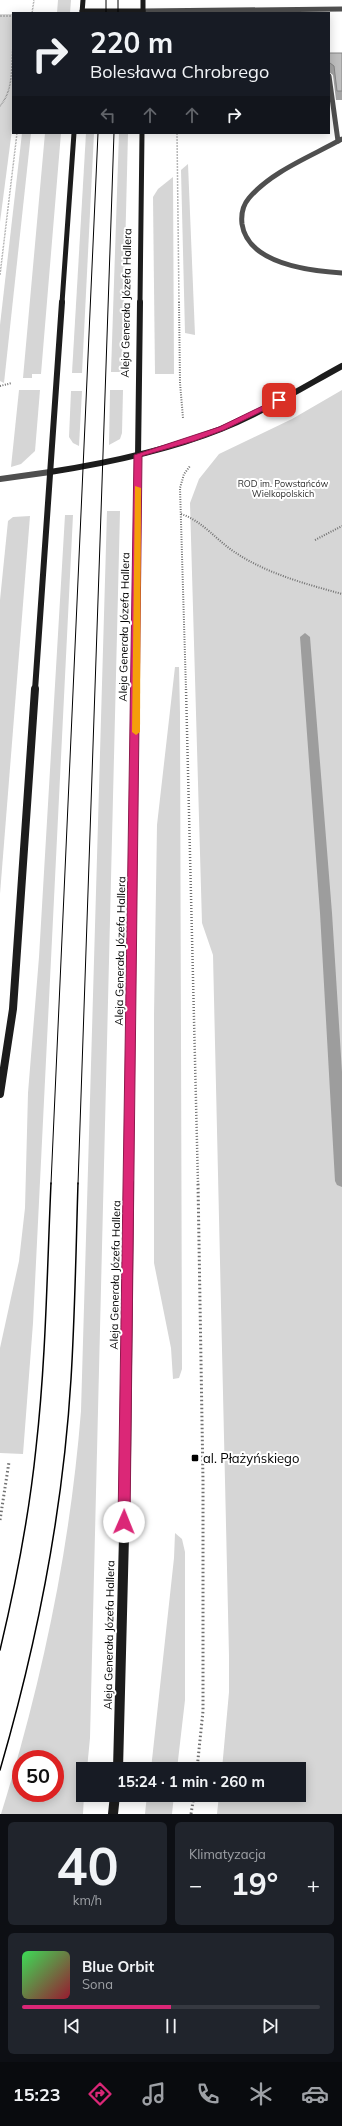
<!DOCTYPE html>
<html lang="pl">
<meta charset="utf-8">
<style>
:root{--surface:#171b24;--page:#20242c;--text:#f1f3f6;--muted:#9ea1a6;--line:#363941;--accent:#db2777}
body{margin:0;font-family:Mulish,sans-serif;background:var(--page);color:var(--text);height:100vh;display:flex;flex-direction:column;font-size:15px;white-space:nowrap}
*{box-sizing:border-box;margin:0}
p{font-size:13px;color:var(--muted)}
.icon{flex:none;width:22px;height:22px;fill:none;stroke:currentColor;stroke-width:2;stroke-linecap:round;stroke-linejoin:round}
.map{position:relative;height:1814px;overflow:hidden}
.sheet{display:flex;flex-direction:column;gap:8px;padding:8px;background:#0d0f14;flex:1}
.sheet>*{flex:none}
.hud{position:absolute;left:12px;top:12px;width:318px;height:122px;border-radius:0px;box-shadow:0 2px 10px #0003;background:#171b24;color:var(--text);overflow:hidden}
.speed{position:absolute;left:12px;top:1750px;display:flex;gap:8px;font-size:20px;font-weight:700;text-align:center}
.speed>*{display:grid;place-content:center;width:52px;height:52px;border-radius:50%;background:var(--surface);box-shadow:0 2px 10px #0003;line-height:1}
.speed .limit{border:6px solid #d22;background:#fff;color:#111}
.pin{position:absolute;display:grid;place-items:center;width:34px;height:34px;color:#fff;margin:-17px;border-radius:8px;box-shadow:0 2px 6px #0006}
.me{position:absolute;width:44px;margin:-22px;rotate:1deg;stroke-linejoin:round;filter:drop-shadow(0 0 3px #0008)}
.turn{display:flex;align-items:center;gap:14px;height:84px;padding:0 12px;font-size:18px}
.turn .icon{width:52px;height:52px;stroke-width:2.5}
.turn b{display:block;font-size:28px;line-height:34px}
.lanes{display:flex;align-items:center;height:38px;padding:0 12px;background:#0003;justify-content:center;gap:20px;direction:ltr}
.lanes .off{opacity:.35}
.big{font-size:30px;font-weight:700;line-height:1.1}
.sheet .widget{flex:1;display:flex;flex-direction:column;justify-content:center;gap:6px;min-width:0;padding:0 14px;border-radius:6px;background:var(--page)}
.sheet .dial{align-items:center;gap:0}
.dial b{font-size:52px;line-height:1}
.song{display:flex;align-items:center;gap:12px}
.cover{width:48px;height:48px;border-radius:6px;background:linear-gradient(135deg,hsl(130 70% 55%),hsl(350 70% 35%))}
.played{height:4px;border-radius:2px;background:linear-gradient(90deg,var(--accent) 50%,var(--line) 50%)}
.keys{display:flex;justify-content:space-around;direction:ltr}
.heat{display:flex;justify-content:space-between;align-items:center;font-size:22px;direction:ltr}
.sheet .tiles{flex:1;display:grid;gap:8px;grid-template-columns:1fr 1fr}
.widget:last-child{grid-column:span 2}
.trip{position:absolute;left:76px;top:1762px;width:230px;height:40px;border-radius:0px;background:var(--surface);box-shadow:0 2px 10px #0003;font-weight:700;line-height:40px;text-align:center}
.tab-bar{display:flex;height:64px;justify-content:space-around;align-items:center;background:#090b0e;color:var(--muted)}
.tab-bar .icon{width:28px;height:28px}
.tab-bar .selected{color:var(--accent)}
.tab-bar b{font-size:18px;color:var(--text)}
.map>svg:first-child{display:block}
.green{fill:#d6d6d6;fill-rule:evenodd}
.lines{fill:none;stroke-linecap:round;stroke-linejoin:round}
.stream{fill:#9d9d9d;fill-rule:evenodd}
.path-far3{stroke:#717171;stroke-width:1.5;stroke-dasharray:0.5 1;stroke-linecap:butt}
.path-far2{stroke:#717171;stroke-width:2;stroke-dasharray:1 1.5;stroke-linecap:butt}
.path-far1{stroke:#717171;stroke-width:2.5;stroke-dasharray:1 2;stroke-linecap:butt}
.path{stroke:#717171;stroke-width:3;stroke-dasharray:1.5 2.5;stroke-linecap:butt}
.lane{stroke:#4f4f4f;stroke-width:5}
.street{stroke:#4f4f4f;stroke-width:6}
.secondary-far3{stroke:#1c1c1c;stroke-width:5}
.secondary-far2{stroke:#1c1c1c;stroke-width:6}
.secondary-far1{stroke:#1c1c1c;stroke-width:8}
.secondary{stroke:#1c1c1c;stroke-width:10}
.tram-far1{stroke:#000;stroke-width:1}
.tram{stroke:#000;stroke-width:1.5}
.wall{fill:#a4a4a4}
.building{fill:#bfbfbf;stroke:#868686}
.route{fill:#db2777;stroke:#8e194d}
.slow{fill:#f59e0b}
.poi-dot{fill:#000;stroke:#fff;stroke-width:1.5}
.labels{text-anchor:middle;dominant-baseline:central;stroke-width:4;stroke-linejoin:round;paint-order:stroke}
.far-park-label{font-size:9px;fill:#2d2d2d;stroke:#fff}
.street-label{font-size:11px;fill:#000;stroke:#fff}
.near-poi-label{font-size:13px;fill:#000;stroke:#fff;text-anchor:start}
</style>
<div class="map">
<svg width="342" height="1814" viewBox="0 0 342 1814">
<rect width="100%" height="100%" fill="#fff"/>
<g class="green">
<polygon points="58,0 71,0 70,13 57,13"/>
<polygon points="0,14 13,14 13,122 0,222"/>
<polygon points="22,133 31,133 4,383 0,381 0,325"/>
<polygon points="45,133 61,133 41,374 32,374 32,378 23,378"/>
<polygon points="86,133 94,133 82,373 72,373"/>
<polygon points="119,133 128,133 122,372 111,372"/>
<polygon points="188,164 195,335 185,333 181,170"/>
<polygon points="173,177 174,374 155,374 153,197 158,189"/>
<polygon points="19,390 40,390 35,451 21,464 11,467"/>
<polygon points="110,390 123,390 122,433 120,439 109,445"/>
<polygon points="342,390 342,1814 217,1814 219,1795 299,1795 299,1769 222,1769 229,1692 229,1656 213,955 202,923 190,503 199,479 219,454 292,419"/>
<polygon points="71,391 82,391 79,446 73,443 69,437"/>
<path d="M107 511H120L90 1738 87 1769H83L84 1795 83 1814H1C42 1682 70 1549 81 1411ZM21 1759H55V1793H21Z"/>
<polygon points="65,515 73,515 33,1323 23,1454 0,1453 0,1348 19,1261 25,1208 28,1093 39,957"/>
<polygon points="30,516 0,894 0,600 8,521 13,517"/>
<polygon points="175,667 179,667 180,713 182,1369 179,1378 173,1379 171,1348 154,1263 154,1015 157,825"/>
<polygon points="175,1533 182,1539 185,1552 185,1700 177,1769 151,1769 174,1558"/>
<polygon points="147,1795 174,1795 172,1814 145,1814"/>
</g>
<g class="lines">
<polygon class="stream" points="305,633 310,637 332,913 342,1072 342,1187 337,1185 335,1181 320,913 300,637"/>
<g class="path-far3">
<polyline points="32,13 34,0"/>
<polyline points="0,16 13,16"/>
<path d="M0 106C14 90 11 66 13 46"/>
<polyline points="177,133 179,303"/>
<polyline points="0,275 17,133"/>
</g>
<g class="path-far2">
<polyline points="179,302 180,383 183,418"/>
<polyline points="0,386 12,383"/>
<path d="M181 514C203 521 217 541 236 553 268 574 306 584 342 594"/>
<polyline points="315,540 342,526"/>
<polyline points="186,690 180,488 184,474 190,466"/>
</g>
<polyline class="path-far1" points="186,689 198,1184"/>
<g class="path">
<polyline points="0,1520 9,1462"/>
<polyline points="197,1769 203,1711 203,1481 198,1183"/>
<polyline points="191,1814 194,1795"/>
</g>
<g class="lane">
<polyline points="143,11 342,9"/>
<polyline points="329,76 338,141"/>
<path d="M342 139C312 156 272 171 249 198 243 205 241 215 242 224 248 264 310 271 342 273"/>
</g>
<polyline class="street" points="0,479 50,472"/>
<g class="secondary-far3">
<polyline points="143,0 143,13"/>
<polyline points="82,11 143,11"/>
<polyline points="82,13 83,0"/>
<polyline points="62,303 74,133"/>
<polyline points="140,303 142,133"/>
</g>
<g class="secondary-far2">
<path d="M50 472C108 463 166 451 221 429 263 412 302 388 342 366"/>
<polyline points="35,690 62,302"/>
<polyline points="135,690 140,302"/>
</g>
<g class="secondary-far1">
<polyline points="0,1094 13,1009 35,689"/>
<polyline points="129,1184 135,689"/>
</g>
<g class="secondary">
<polyline points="118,1769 126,1459 129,1183"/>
<polyline points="113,1814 115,1795"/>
</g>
<g class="tram-far1">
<polyline points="106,0 106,13"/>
<polyline points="118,0 118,13"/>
<polyline points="51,1184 98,133"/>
<polyline points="78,1184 114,133"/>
</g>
<g class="tram">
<path d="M0 1650C16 1583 29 1516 36 1448 46 1360 47 1271 51 1183"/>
<path d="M0 1770C37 1643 63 1511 71 1379 75 1314 76 1248 78 1183"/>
</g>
</g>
<polygon class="wall" points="329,53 342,53 342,100 336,100 333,75 329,72"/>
<polygon class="building" points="329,53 342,53 342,91 337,91 334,66 330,63 329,64"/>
<polygon class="route" points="279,398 282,400 281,402 224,430 194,441 142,456 130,1522 129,1526 124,1528 120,1526 118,1522 134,455 219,427"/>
<polygon class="slow" points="135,486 141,488 140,732 136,735 132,732"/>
<rect class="poi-dot" x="191" y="1454" width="8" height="8" rx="2"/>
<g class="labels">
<g class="far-park-label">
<text x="283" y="483">ROD im. Powstańców<tspan x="283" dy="10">Wielkopolskich</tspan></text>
</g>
<g class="street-label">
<text transform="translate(126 303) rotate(-89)">Aleja Generała Józefa Hallera</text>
<text transform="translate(124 627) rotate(-89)">Aleja Generała Józefa Hallera</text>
<text transform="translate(120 951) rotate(-89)">Aleja Generała Józefa Hallera</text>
<text transform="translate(115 1275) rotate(-89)">Aleja Generała Józefa Hallera</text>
<text transform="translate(109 1635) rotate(-89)">Aleja Generała Józefa Hallera</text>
</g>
<g class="near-poi-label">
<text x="203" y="1458">al. Płażyńskiego</text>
</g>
</g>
</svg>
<div class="speed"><div class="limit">50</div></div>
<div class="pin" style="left:279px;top:400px;background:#d93025"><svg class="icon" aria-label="arrive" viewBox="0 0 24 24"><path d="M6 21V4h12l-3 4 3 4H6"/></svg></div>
<svg class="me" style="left:124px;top:1522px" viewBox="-20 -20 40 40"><circle r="19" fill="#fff"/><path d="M0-13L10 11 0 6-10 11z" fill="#db2777"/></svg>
<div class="trip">15:24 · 1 min · 260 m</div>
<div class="hud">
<div class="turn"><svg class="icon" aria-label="right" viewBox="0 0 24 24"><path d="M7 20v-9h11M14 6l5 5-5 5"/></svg><div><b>220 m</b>Bolesława Chrobrego</div></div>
<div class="lanes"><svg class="icon off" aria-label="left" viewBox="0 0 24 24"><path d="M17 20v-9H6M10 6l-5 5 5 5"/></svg><svg class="icon off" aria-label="ahead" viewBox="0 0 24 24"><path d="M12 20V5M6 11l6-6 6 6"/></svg><svg class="icon off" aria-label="ahead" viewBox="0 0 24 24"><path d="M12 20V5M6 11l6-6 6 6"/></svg><svg class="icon" aria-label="right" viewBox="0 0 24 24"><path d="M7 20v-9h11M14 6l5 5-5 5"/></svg></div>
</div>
</div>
<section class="sheet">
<div class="tiles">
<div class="widget dial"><b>40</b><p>km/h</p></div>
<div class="widget"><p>Klimatyzacja</p>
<div class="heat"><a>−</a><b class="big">19°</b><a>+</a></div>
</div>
<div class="widget">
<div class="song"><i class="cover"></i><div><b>Blue Orbit</b><p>Sona</p></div></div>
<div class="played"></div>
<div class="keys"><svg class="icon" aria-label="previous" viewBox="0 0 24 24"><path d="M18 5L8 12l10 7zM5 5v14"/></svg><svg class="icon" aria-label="pause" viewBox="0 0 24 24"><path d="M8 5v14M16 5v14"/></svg><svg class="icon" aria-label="next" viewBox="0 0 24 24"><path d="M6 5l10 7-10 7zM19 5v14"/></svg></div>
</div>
</div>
</section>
<nav class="tab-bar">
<b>15:23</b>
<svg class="icon selected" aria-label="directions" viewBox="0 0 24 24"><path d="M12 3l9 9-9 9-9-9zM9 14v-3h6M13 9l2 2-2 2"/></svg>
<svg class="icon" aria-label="music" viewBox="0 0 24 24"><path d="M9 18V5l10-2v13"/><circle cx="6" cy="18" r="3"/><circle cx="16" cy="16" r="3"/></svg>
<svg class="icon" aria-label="phone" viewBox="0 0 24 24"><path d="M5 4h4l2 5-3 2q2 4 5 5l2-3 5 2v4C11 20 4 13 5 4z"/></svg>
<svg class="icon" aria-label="climate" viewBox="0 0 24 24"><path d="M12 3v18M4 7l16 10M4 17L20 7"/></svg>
<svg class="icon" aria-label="car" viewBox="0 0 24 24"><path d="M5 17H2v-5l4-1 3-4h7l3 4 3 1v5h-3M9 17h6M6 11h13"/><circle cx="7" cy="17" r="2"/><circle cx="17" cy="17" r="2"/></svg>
</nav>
